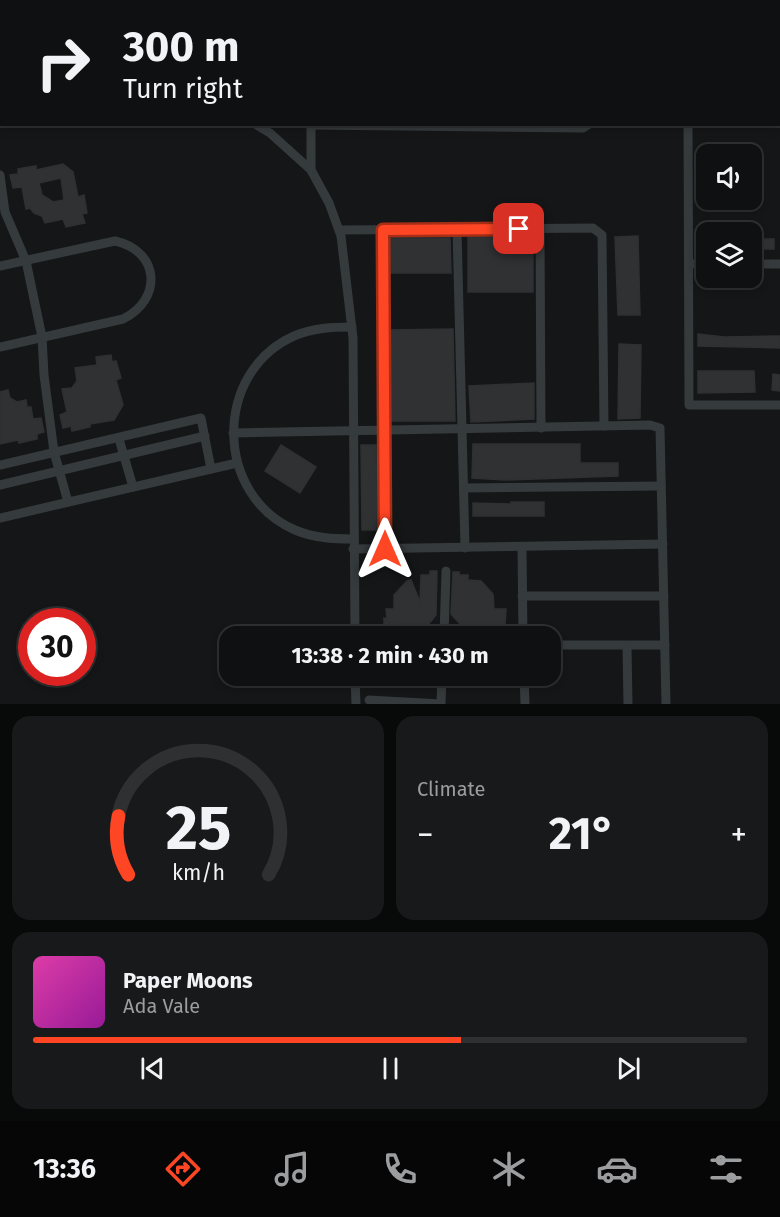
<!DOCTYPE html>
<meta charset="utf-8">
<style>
:root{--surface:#0f1011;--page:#18191a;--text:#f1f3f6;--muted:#9b9d9f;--line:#2f3031;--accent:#ff4624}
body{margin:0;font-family:"Fira Sans",sans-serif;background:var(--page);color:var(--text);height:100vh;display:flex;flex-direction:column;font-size:22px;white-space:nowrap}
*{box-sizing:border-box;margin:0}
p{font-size:20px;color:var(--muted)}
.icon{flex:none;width:33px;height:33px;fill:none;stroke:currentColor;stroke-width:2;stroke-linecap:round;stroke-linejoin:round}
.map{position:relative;height:704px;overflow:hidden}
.drawer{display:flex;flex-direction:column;gap:12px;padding:12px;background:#080909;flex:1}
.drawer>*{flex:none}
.banner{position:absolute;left:0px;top:0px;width:780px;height:126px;box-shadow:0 3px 9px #0003,0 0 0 2px var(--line);background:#0f1011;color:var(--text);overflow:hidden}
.buttons{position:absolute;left:696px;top:144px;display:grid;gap:12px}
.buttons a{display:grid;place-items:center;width:66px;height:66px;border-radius:12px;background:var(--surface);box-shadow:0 3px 9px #0003,0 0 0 2px var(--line);font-size:30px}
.speed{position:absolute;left:18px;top:608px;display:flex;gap:12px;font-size:30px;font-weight:700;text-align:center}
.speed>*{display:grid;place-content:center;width:78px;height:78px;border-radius:50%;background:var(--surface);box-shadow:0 3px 9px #0003,0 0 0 2px var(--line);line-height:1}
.speed .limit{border:9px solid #d22;background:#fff;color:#111}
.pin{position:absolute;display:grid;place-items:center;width:51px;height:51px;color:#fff;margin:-26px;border-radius:12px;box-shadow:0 3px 9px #0006}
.me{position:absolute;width:66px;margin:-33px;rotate:0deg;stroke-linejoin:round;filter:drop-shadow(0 0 4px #0008)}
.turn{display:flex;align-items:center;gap:21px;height:126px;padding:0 24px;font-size:27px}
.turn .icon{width:78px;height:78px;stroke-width:2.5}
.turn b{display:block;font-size:42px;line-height:51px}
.big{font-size:45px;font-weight:700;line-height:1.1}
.drawer .widget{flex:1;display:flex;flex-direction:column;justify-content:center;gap:9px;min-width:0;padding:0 21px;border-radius:18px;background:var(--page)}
.drawer .dial{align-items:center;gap:0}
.dial svg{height:156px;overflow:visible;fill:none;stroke:var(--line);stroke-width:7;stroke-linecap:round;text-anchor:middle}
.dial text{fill:var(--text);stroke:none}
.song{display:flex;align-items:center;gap:18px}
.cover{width:72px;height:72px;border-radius:9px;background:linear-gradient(135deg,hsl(320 70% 55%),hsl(300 70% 35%))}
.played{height:6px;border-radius:3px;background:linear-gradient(90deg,var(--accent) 60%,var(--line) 60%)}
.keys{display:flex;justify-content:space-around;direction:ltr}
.heat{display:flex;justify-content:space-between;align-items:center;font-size:33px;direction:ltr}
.drawer .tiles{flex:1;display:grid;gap:12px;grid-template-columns:1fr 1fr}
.widget:last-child{grid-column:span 2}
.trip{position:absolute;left:219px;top:626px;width:342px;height:60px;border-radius:18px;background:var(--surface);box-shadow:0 3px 9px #0003,0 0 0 2px var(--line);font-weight:700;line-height:60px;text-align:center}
.menu{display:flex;height:96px;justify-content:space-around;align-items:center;background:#060607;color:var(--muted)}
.menu .icon{width:42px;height:42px}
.menu .on{color:var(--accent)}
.menu b{font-size:27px;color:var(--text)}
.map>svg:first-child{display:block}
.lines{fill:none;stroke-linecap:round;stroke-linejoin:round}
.stream{stroke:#293c3b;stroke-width:2}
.building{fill:#2f3133;stroke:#2e3133;stroke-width:1.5;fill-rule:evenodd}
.minor{stroke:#353a3c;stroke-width:9}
.route-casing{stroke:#a62e17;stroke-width:15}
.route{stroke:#ff4624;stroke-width:10}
</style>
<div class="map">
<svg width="780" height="704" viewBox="0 0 780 704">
<rect width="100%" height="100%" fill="#141617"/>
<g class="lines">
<g class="stream">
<polyline points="535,0 540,2"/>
<polyline points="778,78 780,79"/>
</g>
</g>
<g class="building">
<path d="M63 164 73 172 78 197 84 195 87 213 82 214 85 223 66 227 63 219 45 223 42 216 34 213 30 208 26 209 22 187 13 188 10 175 18 174V169L36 166V170ZM61 178 64 200 53 202 42 195 39 183Z"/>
<polygon points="638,236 640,315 618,315 615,237"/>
<polygon points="468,237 533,238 533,292 468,292"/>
<polygon points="390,238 450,238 451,273 390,273"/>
<rect x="752" y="239" width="22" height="10"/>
<polygon points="453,329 455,421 391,421 390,330"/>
<polygon points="698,334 724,337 780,336 780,348 698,346"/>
<polygon points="619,344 641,345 640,418 618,419"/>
<polygon points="111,355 112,362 116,361 121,378 116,380 123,405 114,420 90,424 90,427 72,431 71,426 63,428 60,415 67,412 62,389 72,388 77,381 75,368 97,365 96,357"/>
<polygon points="698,371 754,371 755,392 698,393"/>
<polygon points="773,374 780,375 780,391 772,390"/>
<polygon points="534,383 534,419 471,422 469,386"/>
<polygon points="8,390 10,398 17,402 26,400 27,407 31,407 33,419 41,418 44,432 37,434 37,439 19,443 18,440 0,444 0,392"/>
<polygon points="473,444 580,444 580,463 618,463 618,476 505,480 472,478"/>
<polygon points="281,445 316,467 300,493 265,471"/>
<polygon points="361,445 376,445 377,530 362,530"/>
<polygon points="511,502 544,502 544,516 473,516 473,503 511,504"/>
<polygon points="430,571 437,571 436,615 428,625 405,623 404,626 384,625 384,618 387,619 386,609 394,609 394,595 407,581 411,580 420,602 421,575 430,575"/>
<polygon points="453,572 459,572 459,575 468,575 468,580 481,581 493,594 494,609 506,609 505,625 461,625 451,614"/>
</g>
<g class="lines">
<g class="minor">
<polyline points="309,0 309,2"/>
<polyline points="688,2 688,0"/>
<polyline points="778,71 780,71"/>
<polyline points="0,80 2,80"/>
<polyline points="255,124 270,133 311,170 329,203 341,236 353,338 355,636"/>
<polyline points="311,124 311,170"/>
<polyline points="688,124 689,405 780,405"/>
<polyline points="311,125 583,128 589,124"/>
<polyline points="0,175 5,212 26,261 42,337 44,375 54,452 68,502"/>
<polyline points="457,229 465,548"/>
<polyline points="540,229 541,428"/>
<polyline points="339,230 593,228 602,235 604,426"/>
<polyline points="383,230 385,549"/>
<polyline points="689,264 706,264"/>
<polyline points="752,264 780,264"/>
<path d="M0 266 115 241C160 251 163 299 123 319L0 347"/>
<path d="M352 327C332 327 313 328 294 336 213 372 214 495 295 530 314 538 333 539 353 539"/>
<polyline points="233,433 650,425 660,428 666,704"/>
<polyline points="119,439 133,487"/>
<polyline points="0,465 201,418 211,469"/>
<polyline points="0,485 205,436"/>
<polyline points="464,488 661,486"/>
<polyline points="0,518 237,463"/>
<polyline points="522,547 523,636"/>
<polyline points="353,549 663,544"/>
<polyline points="522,596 664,596"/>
<polyline points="444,636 446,571"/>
<polyline points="550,645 665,645"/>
<polyline points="627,646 628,704"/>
<polyline points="355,675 356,704"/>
<polyline points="524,675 525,704"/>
<polyline points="369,700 441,704 442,675"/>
</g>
</g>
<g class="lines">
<defs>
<polyline id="route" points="385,549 383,230 519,229"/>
</defs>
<use href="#route" class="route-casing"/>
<use href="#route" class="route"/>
</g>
</svg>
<div class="buttons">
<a><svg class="icon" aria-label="sound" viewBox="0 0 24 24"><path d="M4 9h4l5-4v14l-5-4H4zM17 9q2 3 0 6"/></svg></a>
<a><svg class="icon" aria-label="layers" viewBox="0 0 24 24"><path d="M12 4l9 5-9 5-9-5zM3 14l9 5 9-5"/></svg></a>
</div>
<div class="speed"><div class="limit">30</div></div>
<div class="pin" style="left:519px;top:229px;background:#d93025"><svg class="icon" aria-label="arrive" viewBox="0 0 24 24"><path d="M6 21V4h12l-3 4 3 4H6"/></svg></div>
<svg class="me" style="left:385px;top:549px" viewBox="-20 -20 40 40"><path d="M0-17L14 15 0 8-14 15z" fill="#ff4624" stroke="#fff" stroke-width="4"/></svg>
<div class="trip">13:38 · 2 min · 430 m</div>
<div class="banner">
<div class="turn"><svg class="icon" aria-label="right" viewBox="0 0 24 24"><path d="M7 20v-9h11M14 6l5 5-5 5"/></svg><div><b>300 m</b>Turn right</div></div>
</div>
</div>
<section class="drawer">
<div class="tiles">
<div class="widget dial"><svg viewBox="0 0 100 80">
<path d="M14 69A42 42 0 1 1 86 69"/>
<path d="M14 69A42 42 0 0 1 9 39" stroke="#ff4624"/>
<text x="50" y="56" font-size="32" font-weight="700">25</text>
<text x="50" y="72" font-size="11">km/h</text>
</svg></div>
<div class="widget"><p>Climate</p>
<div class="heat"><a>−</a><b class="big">21°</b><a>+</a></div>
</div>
<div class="widget">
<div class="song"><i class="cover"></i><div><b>Paper Moons</b><p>Ada Vale</p></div></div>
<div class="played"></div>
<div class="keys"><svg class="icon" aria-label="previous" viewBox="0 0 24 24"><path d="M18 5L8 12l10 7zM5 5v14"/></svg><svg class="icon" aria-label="pause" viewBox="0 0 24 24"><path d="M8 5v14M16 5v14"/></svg><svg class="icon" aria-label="next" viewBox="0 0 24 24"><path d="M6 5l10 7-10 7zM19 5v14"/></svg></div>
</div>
</div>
</section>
<nav class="menu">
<b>13:36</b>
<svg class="icon on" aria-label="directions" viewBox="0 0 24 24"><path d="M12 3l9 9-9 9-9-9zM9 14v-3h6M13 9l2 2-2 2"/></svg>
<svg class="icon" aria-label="music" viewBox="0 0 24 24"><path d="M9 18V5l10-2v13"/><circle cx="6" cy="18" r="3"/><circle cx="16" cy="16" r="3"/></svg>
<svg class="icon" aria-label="phone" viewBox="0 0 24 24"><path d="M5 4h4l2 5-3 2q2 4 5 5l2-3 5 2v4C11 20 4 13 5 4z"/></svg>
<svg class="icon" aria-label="climate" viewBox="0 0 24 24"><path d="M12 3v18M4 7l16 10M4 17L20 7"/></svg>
<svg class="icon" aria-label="car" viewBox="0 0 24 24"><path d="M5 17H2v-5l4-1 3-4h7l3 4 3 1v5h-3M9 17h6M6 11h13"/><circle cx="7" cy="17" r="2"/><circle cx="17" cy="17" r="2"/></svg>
<svg class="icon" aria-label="filters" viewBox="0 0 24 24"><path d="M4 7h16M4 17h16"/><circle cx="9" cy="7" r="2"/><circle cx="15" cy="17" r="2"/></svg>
</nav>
